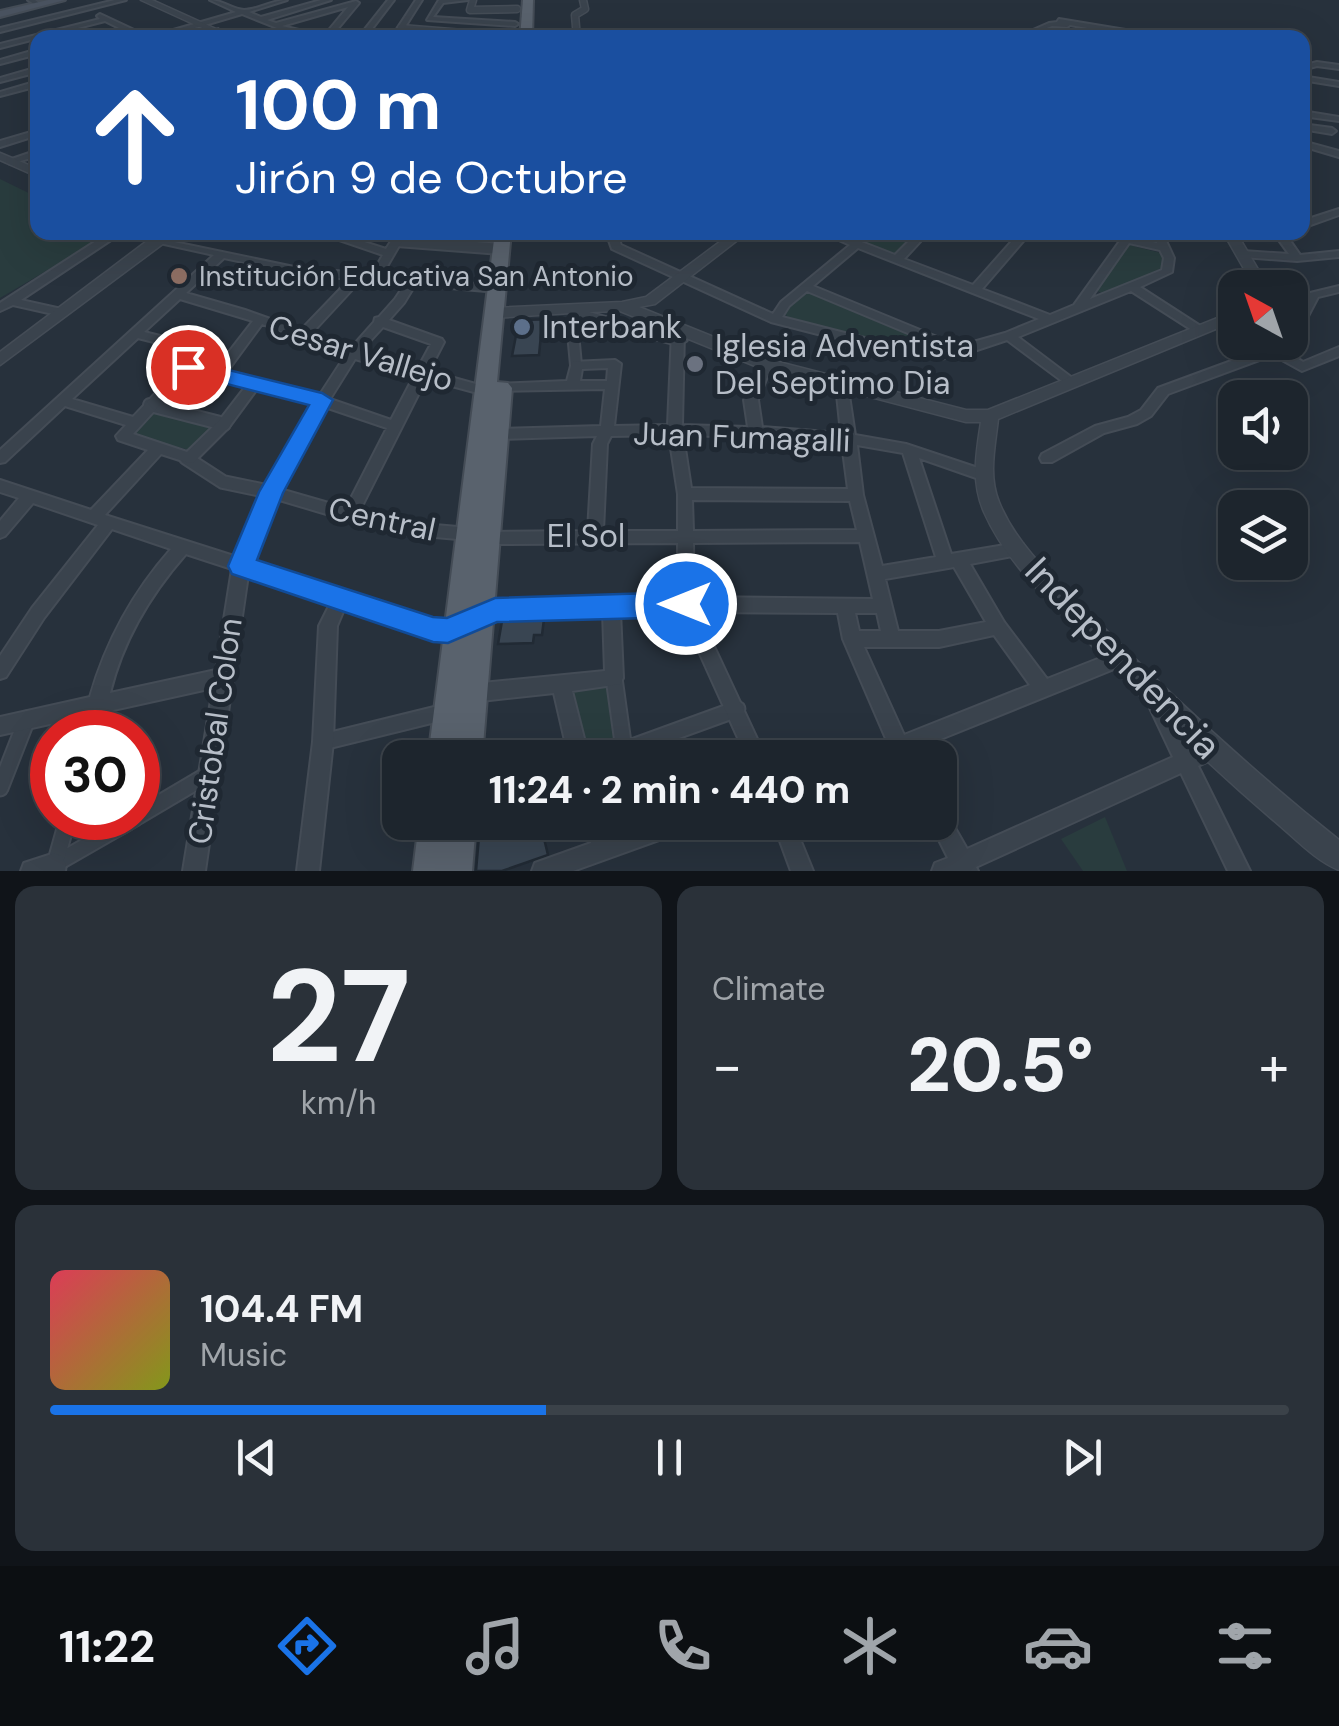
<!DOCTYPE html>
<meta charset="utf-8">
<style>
:root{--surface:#1d252d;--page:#2a3139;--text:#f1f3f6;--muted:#a0a5aa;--line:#3b4249;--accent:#1a73e8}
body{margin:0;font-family:"DM Sans",sans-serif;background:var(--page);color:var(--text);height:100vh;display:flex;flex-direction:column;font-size:38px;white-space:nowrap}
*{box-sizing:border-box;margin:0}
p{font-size:32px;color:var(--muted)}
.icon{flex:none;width:55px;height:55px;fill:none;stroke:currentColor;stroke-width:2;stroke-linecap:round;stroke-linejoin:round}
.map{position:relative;height:871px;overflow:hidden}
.sheet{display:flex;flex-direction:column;gap:15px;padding:15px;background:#101419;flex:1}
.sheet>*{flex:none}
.hud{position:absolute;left:30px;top:30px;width:1280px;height:210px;border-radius:20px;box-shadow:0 10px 40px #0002,0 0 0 2px var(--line);background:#1a4fa0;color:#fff;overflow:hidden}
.needle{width:65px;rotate:320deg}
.controls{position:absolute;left:1218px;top:270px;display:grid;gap:20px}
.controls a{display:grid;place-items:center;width:90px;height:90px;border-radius:20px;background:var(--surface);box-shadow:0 10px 40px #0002,0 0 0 2px var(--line);font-size:50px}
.speed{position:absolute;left:30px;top:710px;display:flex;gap:20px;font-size:50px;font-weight:700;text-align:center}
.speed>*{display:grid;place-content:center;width:130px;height:130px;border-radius:50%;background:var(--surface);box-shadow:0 10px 40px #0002,0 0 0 2px var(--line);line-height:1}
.speed .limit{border:15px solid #d22;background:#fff;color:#111}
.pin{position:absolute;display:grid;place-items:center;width:85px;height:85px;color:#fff;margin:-42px;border:5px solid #fff;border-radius:50%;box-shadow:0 2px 10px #0007}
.me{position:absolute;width:110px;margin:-55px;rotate:270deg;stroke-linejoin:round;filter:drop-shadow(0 0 8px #0008)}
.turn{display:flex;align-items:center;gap:35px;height:210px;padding:0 40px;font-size:45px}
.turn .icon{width:130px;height:130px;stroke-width:2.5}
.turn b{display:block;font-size:70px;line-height:85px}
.big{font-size:75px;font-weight:800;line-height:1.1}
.sheet .widget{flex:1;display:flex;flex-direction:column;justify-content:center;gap:15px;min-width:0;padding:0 35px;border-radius:20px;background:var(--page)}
.sheet .dial{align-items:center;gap:0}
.dial b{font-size:130px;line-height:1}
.song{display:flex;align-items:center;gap:30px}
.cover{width:120px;height:120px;border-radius:15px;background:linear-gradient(135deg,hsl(350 70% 55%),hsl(70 70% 35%))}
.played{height:10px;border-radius:5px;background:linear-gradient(90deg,var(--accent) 40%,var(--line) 40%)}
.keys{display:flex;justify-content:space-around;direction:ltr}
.heat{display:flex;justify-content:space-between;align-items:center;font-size:55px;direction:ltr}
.sheet .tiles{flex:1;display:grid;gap:15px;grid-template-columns:1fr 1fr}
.widget:last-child{grid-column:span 2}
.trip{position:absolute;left:382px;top:740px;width:575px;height:100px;border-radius:20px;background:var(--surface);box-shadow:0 10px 40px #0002,0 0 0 2px var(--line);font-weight:800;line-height:100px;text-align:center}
.menu{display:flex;height:160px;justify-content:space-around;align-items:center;background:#0c0f12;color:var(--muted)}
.menu .icon{width:70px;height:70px}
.menu .on{color:var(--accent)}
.menu b{font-size:45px;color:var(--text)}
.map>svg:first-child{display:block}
.green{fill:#293c3e}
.building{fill:#394552;stroke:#212a34;stroke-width:2.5}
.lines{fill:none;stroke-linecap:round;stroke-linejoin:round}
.pedestrian-far3-casing{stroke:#444c56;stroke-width:9}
.pedestrian-far2-casing{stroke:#444c56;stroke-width:14}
.pedestrian-far1-casing{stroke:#444c56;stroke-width:16}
.pedestrian-casing{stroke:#444c56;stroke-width:19}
.minor-casing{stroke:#444c56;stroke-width:4}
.tertiary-casing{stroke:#444c56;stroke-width:3}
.secondary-casing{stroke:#444c56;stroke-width:4}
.primary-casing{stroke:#444c56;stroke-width:4}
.pedestrian-far3{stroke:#3a434d;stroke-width:6}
.pedestrian-far2{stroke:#3a434d;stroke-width:10}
.pedestrian-far1{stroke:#3a434d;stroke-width:12}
.pedestrian{stroke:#3a434d;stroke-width:15}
.minor{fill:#3a434d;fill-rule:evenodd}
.tertiary{fill:#3a434d;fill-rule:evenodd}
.secondary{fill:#49525f;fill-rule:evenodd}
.primary{fill:#59626d;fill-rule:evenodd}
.route{fill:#1a73e8;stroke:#114b97;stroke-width:2.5}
.education-dot{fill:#8d6e63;stroke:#1f2832;stroke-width:4}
.service-dot{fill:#5c6f8a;stroke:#1f2832;stroke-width:4}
.worship-dot{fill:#6b7280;stroke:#1f2832;stroke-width:4}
.labels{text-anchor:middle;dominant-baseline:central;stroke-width:10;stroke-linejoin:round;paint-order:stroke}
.far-poi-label{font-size:28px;fill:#b7bec8;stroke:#1f2832;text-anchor:start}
.poi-label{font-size:32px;fill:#b7bec8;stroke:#1f2832;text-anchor:start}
.street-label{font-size:32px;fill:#b7bec8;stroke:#1f2832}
.near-street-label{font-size:38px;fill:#b7bec8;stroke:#1f2832}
</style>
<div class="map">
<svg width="1339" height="871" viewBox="0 0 1339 871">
<rect width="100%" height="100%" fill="#27313c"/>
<g class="green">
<polygon points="0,179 37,197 38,232 111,233 0,298"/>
<polygon points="834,233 920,233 900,251 891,254"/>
<polygon points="1125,244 1165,254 1163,271 1104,294 1093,289"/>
<polygon points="805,290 913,336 918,344 902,347 790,319 783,312"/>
<polygon points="151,408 221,425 193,451 128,434"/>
<polygon points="607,685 617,737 582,747 569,690"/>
<polygon points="1105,817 1127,871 1083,871 1061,839"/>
</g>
<g class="building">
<polygon points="560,319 557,335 541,335 539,355 512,356 519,320"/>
<polygon points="544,619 542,635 534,635 533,643 498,644 502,621"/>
<polygon points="487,822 540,822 548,855 502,871 476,871 480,825"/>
</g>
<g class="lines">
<defs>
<g id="pedestrian-far3">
<polyline points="473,0 470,10 517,9"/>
<polyline points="401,28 525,38"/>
<polyline points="577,38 575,15 585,9 583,0"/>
</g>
<g id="pedestrian-far2">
<polyline points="397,241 501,249"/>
<polyline points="576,365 573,333 581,314"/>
</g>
<g id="pedestrian-far1">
<polyline points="150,405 224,424"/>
<polyline points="186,458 223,482 271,492"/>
</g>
<g id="pedestrian">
<polyline points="614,678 624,750 737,709"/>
<polyline points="90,732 97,706"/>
<polyline points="323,742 445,712"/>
<polyline points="0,788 27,719"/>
<polyline points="138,816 209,774"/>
<polyline points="55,864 135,818"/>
<polyline points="55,864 68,818"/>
</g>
<g id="minor">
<polygon points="28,0 35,0 39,3 34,4"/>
<polygon points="115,0 126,0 0,32 0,28"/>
<path d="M210 0C222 0 232 9 244 10 258 10 272 0 287 0L249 12 261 17 321 0H331L267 20 276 23 356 1 359 3 330 38H311L287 32 242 14 161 38H140L124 30 100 38H88L119 28 105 21 0 48V44L100 19 97 16 100 14 149 37 236 12ZM348 7 324 36 282 26Z"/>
<polygon points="388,0 394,0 365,38 358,38"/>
<polygon points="416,0 422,0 398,38 391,38"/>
<polygon points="439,0 468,0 443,3 433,17 515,22 518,24 515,26 427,20"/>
<polygon points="1059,19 1162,36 1165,38 1147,38 1070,25 1067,27 1052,26 1036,32 1033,30 1049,23 1057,22"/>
<polygon points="218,29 220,32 205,38 194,38"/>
<polygon points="35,50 38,50 38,54 0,64 0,60"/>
<polygon points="1317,62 1339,65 1339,69 1317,66 1302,70 1302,66"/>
<polygon points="35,68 38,68 38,72 0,82 0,78"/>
<polygon points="1302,76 1339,82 1339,86 1302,80"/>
<polygon points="38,81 38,86 0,96 0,92"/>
<polygon points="1302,111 1339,117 1339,121 1302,116"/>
<polygon points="1302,124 1332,128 1336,131 1332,134 1302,129"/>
<polygon points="38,130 38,135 0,147 0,141"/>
<polygon points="1302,141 1339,151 1339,157 1302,146"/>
<polygon points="38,150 38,156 10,164 6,161"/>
<polygon points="1339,209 1339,215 1302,228 1302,221"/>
<polygon points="110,232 123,232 21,300 66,310 66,314 62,316 13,305 0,311 0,303"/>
<path d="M316 232H333L386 249 397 232H407L382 275 498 286 504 289 498 292 415 285 404 303 389 320 442 339 444 342 429 371 490 388 491 391 485 395 426 379 359 512 390 521 469 528 474 530 477 534 474 538 469 540 390 533 276 499 251 562 433 621 460 618 466 621 469 626 466 631 433 637 345 607 337 626 333 742 319 871H297L313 742 319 626 331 602 248 575 205 871H183L213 688 0 735V717L90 697C106 641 133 592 171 549L112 529 44 618 6 677 0 679V656L32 608 98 525 33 503 5 536 0 538V521L19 498 0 492V480L91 510 148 450 118 440 116 436 126 425 65 406 5 462 0 463V450L214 255 155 242V238L299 268 372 274 383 255ZM224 258 299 274 350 279 301 330 245 310 186 293ZM361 280 405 284 395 299 379 317 375 318 374 322 350 349 311 334ZM180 299 253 321 215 370 189 362 199 348 197 345 144 332ZM262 324 345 356 319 396 262 382 256 378 252 379 226 373ZM383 327 431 344 418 368 360 352ZM138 338 185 350 176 362 180 367 133 417 72 399ZM355 359 414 376 391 420 330 399ZM190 372 246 386 219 421 187 452 133 434ZM257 389 314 403 264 492 237 557 105 515 161 454 189 463 194 462 229 427ZM325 407 387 428 346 508 280 489ZM186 554 232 569 216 670 110 693C123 640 150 595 186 554Z"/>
<path d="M606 232H616L621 245 773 314 781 302 850 245 821 232H836L895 255 918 232H929L904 259 973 285 1020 232H1031L982 289 1050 315 1074 305 1120 241 1090 232H1111L1157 243 1152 232H1162L1174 258 1172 272 1140 287 1205 329 1203 332H1195L1131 291 1018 337 1075 380 1076 383 1075 386 1070 387 1007 340 965 354 940 359 892 353 771 322 612 249ZM1129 243 1160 250 1164 258 1162 270 1090 299ZM858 248 1039 319 1005 333 959 346 813 286ZM807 291 946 349 940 351 892 345 782 317 789 306Z"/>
<polygon points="1273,232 1284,232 1300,255 1339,251 1339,257 1297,261 1243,257 1238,254 1243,251 1289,254"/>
<polygon points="1339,286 1339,292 1318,297 1307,318 1290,331 1290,321 1298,313 1310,293"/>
<path d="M678 328 684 332 682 425 748 427 744 400 760 364 766 360 772 364 758 400 762 427 841 433 836 385 837 382H847L855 435 906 444 987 471 989 475 987 479 982 480 919 458 951 554 1017 543 1023 544 1025 549 1023 554 970 564 1004 622 1047 679 1118 651 1124 653 1127 659 1124 665 911 751 913 758H860L862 751 887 741 843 639 838 613 698 612 766 758H747L681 612 620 611 623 678 620 684 572 691 589 758H569L554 693 472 702 466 699 463 693 466 687 472 684 605 671 603 612 497 617 480 624 474 622 472 617 474 612 495 603 611 597H678V543L488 544 483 542 480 538 483 534 488 532 588 531 593 444 597 436 497 439 490 434 497 429 601 426 605 389 501 391 496 390 495 387 496 384 567 381 572 362 615 360 621 364 614 426 668 425 672 332ZM608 368 607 381H580L582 369ZM669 435 678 494V531H603L607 444 611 436ZM683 435 785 438 842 443 848 489 691 488ZM857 445 903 453 936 557 882 566 863 495ZM692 500 850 501 857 530 693 531ZM860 542 873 599 694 597 693 543ZM954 567 986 622 939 631H898L885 579ZM855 613H877L881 631H859ZM994 635 1030 685 904 735 864 647H939Z"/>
<polygon points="1255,342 1271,342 1303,362 1339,347 1339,356 1302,371 1273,355 1168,394 1151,416 1137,424 1104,433 1052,462 1042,462 1040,458 1042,454 1095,426 1128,417 1141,410 1158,388 1264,349"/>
<polygon points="1158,697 1165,700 1189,749 1210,740 1217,743 1220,750 1217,757 1198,766 1250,871 1228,871 1181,773 976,867 978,871 932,871 935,863 948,858 930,822 940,822 940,811 947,814 967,849 1173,757 1149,706 1151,700"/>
<polygon points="586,822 606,822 610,837 651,822 691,822 688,829 681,832 573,871 532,871 535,863 591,843"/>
<polygon points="773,822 793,822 813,871 791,871"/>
<polygon points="55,853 62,857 66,864 65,871 21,871 24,863"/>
</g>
<g id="tertiary">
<polygon points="141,0 152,0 236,38 224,38"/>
<polygon points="0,153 38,169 38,177 0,160"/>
<polygon points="127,232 173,232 164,243 0,365 0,352 147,241"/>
<path d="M733 232H748L655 304 639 307 771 360 966 410H988L1235 311V321L998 419C995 447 988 475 999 502 1017 547 1057 581 1090 614 1169 694 1251 770 1339 840V870C1314 860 1293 836 1272 819 1204 761 1140 698 1079 632 1044 596 1005 560 984 512 971 482 976 454 981 422H966L760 368 620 311 589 312 684 338 687 341 679 346 573 317 571 313 494 318 487 313 494 308 622 302 646 297Z"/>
<polygon points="1223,232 1236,232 1269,288 1255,288"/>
</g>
<polygon id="secondary" points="48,0 65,0 0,17 0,11"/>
<g id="primary">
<polygon points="523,0 533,0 532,38 520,38"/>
<polygon points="495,232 511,232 497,382 508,383 512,388 482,758 428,758"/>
<polygon points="419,822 476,822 472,871 413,871"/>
</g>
</defs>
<use href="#pedestrian-far3" class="pedestrian-far3-casing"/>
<use href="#pedestrian-far2" class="pedestrian-far2-casing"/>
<use href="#pedestrian-far1" class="pedestrian-far1-casing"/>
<use href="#pedestrian" class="pedestrian-casing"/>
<use href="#minor" class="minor-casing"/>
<use href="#tertiary" class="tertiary-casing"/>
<use href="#secondary" class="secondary-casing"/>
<use href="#primary" class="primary-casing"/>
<use href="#pedestrian-far3" class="pedestrian-far3"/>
<use href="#pedestrian-far2" class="pedestrian-far2"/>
<use href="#pedestrian-far1" class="pedestrian-far1"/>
<use href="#pedestrian" class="pedestrian"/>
<use href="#minor" class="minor"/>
<use href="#tertiary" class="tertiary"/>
<use href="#secondary" class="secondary"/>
<use href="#primary" class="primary"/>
</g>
<polygon class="route" points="188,360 322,393 333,400 283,493 257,560 433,617 447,618 495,598 686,592 696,596 700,604 696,613 686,617 497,622 448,643 433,642 232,574 228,566 259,492 309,405 180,372 177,367 180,362"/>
<circle class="education-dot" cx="179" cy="276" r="10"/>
<circle class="service-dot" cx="522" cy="327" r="10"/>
<circle class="worship-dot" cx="695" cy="364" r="10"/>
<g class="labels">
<g class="far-poi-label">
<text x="199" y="276">Institución Educativa San Antonio</text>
</g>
<g class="poi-label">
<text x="542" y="327">Interbank</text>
<text x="715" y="346">Iglesia Adventista<tspan x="715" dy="37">Del Septimo Dia</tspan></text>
</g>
<g class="street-label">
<text transform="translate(361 353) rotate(17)">Cesar Vallejo</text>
<text transform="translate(742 437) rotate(2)">Juan Fumagalli</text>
<text transform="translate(382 519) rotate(12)">Central</text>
<text x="586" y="536">El Sol</text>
<text transform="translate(215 731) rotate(-82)">Cristobal Colon</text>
</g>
<g class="near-street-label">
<text transform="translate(1123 658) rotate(46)">Independencia</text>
</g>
</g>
</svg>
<div class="controls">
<a><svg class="needle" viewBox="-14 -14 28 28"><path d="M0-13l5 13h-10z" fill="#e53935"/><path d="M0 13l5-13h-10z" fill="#a0a5aa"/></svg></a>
<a><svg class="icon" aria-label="sound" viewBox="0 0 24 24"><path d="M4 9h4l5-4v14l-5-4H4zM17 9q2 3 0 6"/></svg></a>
<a><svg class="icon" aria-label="layers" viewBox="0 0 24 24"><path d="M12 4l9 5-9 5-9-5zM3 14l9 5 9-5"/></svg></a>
</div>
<div class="speed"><div class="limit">30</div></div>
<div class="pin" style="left:188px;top:367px;background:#d93025"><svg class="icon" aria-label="arrive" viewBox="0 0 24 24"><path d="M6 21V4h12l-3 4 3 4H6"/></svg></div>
<svg class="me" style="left:686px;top:604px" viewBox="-20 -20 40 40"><circle r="17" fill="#1a73e8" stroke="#fff" stroke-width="3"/><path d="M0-11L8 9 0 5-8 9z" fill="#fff"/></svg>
<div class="trip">11:24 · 2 min · 440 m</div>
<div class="hud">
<div class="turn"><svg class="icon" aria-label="ahead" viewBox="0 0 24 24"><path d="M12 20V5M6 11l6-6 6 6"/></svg><div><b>100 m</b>Jirón 9 de Octubre</div></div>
</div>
</div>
<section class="sheet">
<div class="tiles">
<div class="widget dial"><b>27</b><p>km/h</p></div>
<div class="widget"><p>Climate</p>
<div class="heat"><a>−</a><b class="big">20.5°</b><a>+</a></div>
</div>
<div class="widget">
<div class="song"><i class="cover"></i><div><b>104.4 FM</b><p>Music</p></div></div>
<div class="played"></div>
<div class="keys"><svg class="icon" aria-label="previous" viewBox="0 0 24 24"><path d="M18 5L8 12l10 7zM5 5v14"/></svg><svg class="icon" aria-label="pause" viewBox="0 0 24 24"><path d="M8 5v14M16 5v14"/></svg><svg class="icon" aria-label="next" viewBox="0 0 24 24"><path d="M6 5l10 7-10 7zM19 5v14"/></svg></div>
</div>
</div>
</section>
<nav class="menu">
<b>11:22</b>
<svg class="icon on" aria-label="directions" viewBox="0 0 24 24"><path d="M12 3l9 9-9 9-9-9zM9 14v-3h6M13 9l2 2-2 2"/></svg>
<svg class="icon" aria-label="music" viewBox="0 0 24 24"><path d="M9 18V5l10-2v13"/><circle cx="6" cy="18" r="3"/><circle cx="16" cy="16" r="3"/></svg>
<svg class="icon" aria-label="phone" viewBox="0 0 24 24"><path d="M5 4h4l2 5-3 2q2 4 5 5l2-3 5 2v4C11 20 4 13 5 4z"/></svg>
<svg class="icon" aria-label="climate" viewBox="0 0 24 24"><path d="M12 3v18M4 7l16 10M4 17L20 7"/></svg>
<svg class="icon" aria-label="car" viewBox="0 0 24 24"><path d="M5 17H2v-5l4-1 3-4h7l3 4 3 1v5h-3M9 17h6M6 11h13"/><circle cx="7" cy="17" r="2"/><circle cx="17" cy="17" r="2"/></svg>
<svg class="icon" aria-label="filters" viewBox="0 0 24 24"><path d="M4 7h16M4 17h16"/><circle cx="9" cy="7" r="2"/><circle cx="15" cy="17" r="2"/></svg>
</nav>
